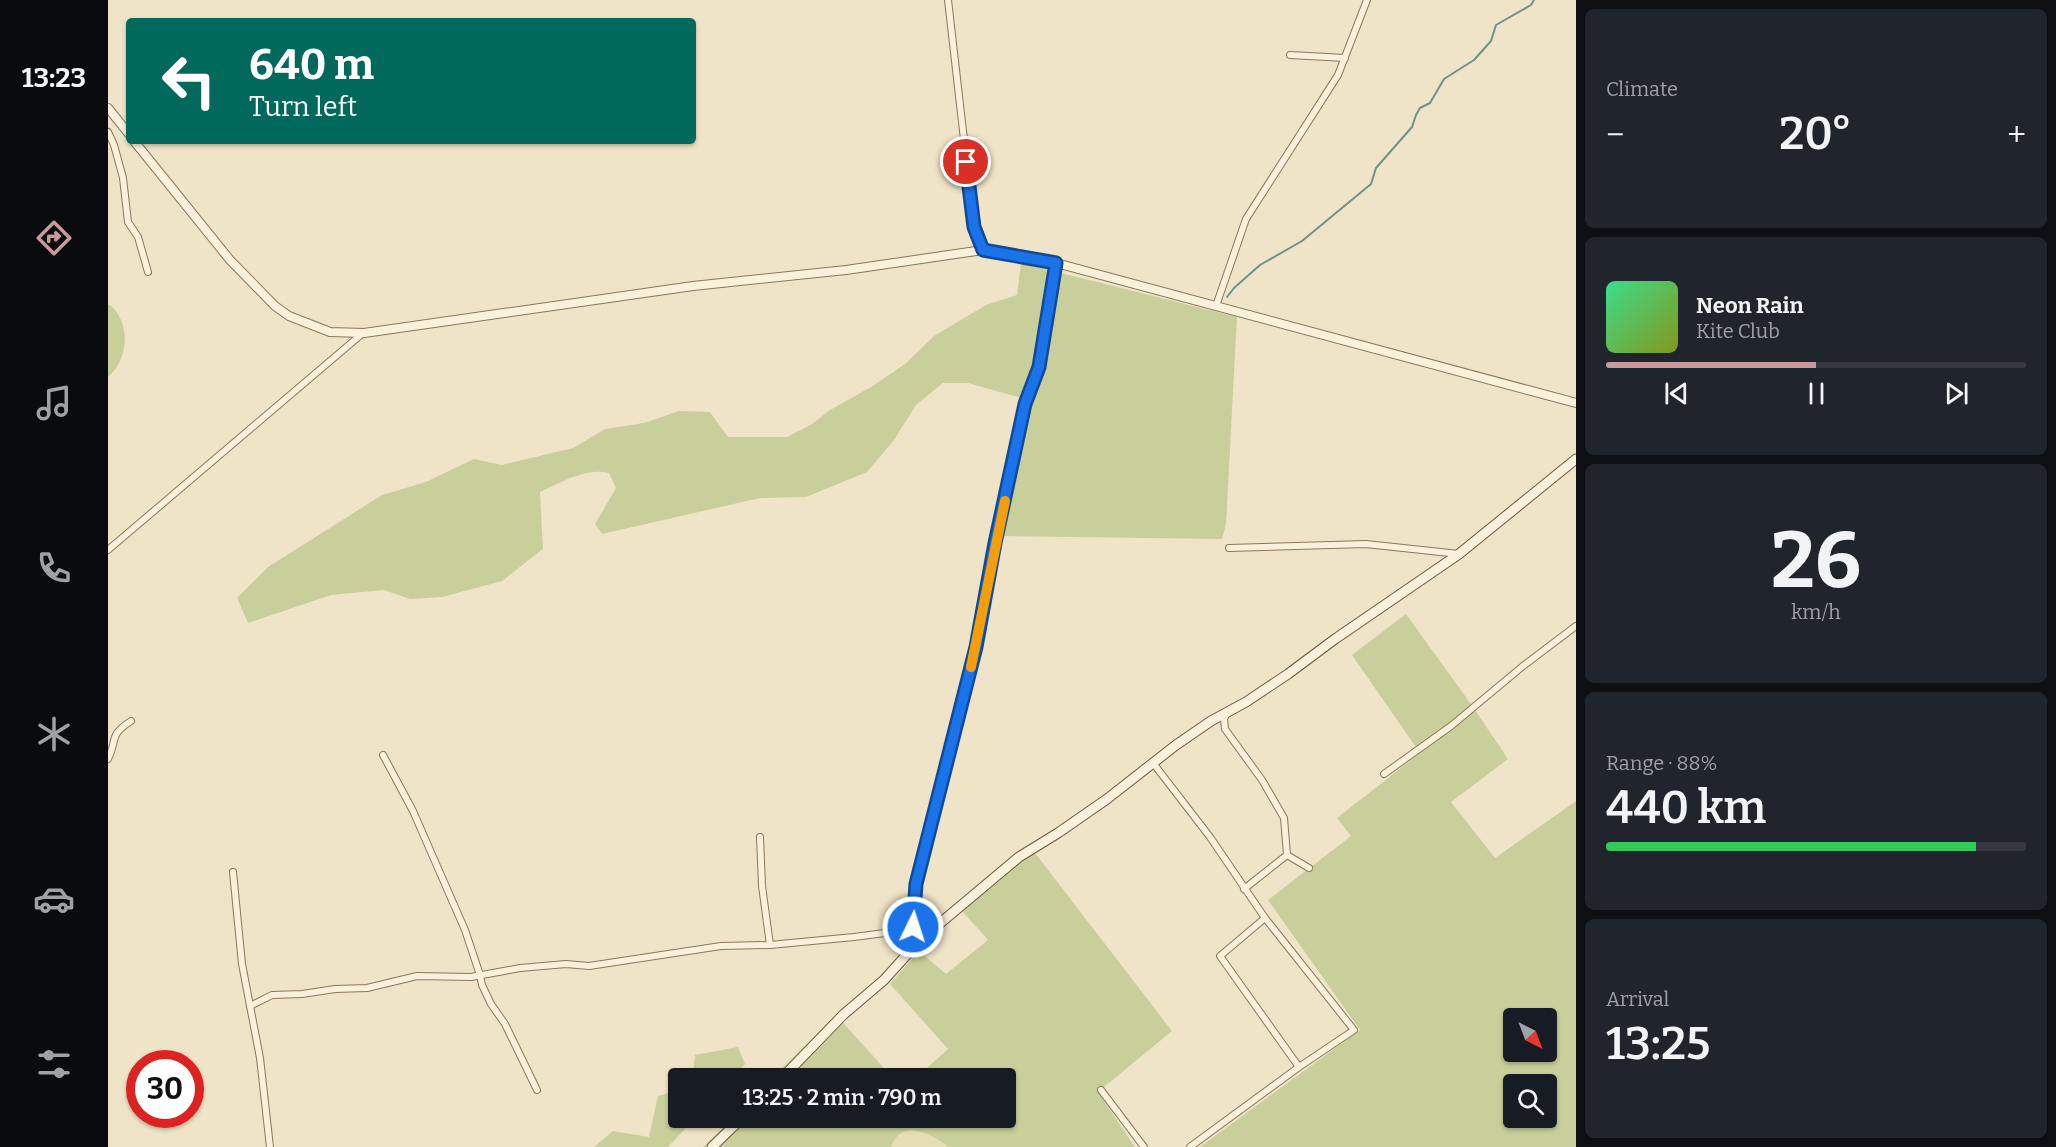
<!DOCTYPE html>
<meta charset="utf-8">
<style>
:root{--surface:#171b24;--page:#20242c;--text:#f1f3f6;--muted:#9ea1a6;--line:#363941;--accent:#cc999b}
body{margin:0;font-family:Bitter,serif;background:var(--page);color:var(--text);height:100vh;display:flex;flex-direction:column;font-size:22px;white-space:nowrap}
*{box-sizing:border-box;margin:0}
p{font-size:20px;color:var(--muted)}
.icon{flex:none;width:33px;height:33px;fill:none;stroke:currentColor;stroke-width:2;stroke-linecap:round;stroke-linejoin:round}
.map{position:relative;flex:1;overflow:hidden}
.sheet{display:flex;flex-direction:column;gap:9px;padding:9px;background:#0d0f14;width:480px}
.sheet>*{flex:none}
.top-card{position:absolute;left:18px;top:18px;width:570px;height:126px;border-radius:6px;box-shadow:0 2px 4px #0004;background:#00695c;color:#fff;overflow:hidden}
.needle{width:39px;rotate:138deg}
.tools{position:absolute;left:1395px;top:1008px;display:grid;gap:12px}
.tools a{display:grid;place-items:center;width:54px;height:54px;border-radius:6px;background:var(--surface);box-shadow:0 2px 4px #0004;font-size:30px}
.speed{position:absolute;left:18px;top:1050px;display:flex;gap:12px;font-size:30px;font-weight:700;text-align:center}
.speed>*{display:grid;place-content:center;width:78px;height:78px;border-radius:50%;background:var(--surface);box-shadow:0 2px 4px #0004;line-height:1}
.speed .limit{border:9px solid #d22;background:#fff;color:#111}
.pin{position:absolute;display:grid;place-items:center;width:51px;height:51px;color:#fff;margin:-26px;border:3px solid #fff;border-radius:50%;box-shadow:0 2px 6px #0007}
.me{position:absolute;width:66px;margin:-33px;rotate:4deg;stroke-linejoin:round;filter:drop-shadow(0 0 4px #0008)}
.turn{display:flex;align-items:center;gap:21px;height:126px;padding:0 24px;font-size:27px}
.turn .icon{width:78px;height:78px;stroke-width:2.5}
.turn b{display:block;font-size:42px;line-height:51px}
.big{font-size:45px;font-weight:600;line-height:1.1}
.sheet .tile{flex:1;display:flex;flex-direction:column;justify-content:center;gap:9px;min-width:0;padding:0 21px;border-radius:9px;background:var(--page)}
.sheet .dial{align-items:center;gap:0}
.dial b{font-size:78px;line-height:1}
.song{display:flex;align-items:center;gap:18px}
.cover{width:72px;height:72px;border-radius:9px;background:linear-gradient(135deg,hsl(150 70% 55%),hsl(70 70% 35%))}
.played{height:6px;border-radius:3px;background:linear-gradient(90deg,var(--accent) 50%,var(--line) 50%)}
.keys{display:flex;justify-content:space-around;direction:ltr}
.heat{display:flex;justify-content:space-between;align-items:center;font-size:33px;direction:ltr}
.charge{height:9px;border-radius:4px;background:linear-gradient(90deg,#34c759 88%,var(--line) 0)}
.trip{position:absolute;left:560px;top:1068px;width:348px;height:60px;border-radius:6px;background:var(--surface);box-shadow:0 2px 4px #0004;font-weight:600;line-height:60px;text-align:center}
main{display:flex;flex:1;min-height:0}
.menu{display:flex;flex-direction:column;width:108px;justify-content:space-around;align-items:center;background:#090b0e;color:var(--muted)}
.menu .icon{width:42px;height:42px}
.menu .active{color:var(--accent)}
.menu b{font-size:27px;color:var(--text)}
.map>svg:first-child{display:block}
.farmland{fill:#e6deb5}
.green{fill:#c9cf9b;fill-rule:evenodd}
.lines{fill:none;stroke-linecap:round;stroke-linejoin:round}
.stream{stroke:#6f938a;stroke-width:2}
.minor-casing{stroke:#8d765c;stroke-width:8}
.tertiary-casing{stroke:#8d765c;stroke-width:10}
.secondary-casing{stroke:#6f573f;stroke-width:11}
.minor{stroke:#faf1dc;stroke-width:6}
.tertiary{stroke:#faf1dc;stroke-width:8}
.secondary{stroke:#faf1dc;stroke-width:9}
.route-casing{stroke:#114b97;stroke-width:15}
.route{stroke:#1a73e8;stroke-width:10}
.slow{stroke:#f59e0b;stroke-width:10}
</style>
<main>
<nav class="menu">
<b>13:23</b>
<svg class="icon active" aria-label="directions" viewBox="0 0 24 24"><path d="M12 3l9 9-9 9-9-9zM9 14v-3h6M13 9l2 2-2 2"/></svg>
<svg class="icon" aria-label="music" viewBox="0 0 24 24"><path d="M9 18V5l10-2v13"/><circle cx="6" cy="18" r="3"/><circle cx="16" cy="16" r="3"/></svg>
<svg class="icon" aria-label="phone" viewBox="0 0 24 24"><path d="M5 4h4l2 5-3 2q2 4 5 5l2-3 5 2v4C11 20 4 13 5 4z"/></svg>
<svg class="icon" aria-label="climate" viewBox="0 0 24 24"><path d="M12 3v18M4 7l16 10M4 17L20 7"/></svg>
<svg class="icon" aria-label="car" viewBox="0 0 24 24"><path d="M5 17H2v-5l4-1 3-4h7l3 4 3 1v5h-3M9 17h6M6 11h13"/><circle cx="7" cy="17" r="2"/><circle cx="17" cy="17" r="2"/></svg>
<svg class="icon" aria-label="filters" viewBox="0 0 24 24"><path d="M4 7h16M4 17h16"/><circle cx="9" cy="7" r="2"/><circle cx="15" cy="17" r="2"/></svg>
</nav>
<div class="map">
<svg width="1468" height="1147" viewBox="0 0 1468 1147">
<rect width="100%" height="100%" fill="#f0e4c8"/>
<polygon class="farmland" points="806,1130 816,1131 827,1136 841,1147 783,1147 786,1138 795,1132"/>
<g class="green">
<path d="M913 263 1129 317 1118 524 1114 539 894 536 924 401 860 383H835L808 405 786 440 759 472 698 497 652 498 494 534 487 524 508 488 501 473C478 467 452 483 432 492L435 549 394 581 334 597 302 599 276 590 223 595 140 623 129 598 160 567 274 495 318 482 366 459 394 465 465 448 497 429 536 423 571 411 602 412 620 437H679L704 424 722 410 763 387 797 364 826 336 878 305 909 295Z"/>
<path d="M0 305H2C23 323 21 359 0 377Z"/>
<path d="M1298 614 1365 707 1400 759 1343 802 1387 858 1468 801V1147H1092L1252 1030 1160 900 1243 836 1229 818 1312 753 1244 655ZM1406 1018H1438V1052H1406ZM1406 1084H1438V1118H1406Z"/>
<path d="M924 849 1064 1031 990 1092 1027 1147H841C823 1134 794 1117 783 1147H595L625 1118H897V1078H808L840 1049 782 984 811 951 838 974 880 940 848 904Z"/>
<polygon points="728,1015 785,1078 664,1078"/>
<polygon points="630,1047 637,1064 624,1078 584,1078 587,1055"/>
<polygon points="570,1090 570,1118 587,1118 560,1147 486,1147 505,1131 541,1137 550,1096"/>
</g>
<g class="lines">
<polyline class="stream" points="1119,297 1126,288 1152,265 1194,241 1263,184 1268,168 1304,127 1308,115 1312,108 1322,103 1336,79 1366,60 1383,41 1388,25 1423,5 1426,0"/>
<defs>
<g id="minor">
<polyline points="840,0 866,227 875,250"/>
<polyline points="1182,55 1237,58"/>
<polyline points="0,132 6,145 15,178 20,222 30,237 40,272"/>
<polyline points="1108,306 1138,219 1230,75 1259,0"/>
<polyline points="1121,548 1258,544 1351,554"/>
<polyline points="0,550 255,333"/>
<polyline points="1119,712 1116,719 1117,729 1154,780 1176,818 1179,855 1136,889"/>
<polyline points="275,755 305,811 357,930 372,975 374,985 383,1004 397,1024 429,1090"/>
<path d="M0 759C10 739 0 736 23 721"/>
<polyline points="1045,763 1102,837 1157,918 1246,1030 1191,1067 1082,1147"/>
<polyline points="1276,774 1343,726 1415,666 1468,626"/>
<polyline points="652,837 654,886 662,945"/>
<polyline points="1179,855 1201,868"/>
<polyline points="125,872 134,964 152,1058 162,1147"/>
<polyline points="1157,918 1112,956 1191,1067"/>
<polyline points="812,940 805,927 808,884 868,647 887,543 917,404 931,367 948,263"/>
<polyline points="142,1006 164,995 194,994 227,989 259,988 309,976 363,977 412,968 458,964 481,966 613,946 662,945 746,937 792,931 805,927"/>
<polyline points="993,1090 1036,1147"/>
</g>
<g id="tertiary">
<polyline points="0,108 21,134"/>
<polyline points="26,141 122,260 167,306 181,316 222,332 256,333 585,286 738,270 875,250 948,263 1468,403"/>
</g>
<g id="secondary">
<polyline points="674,1078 735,1015 776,980 812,940 911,857 950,833 999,799 1068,745 1103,721 1138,702 1180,674 1227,639 1351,554 1468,459"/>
<polyline points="604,1147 634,1118"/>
</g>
</defs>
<use href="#minor" class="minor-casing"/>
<use href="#tertiary" class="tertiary-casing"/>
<use href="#secondary" class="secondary-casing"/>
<use href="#minor" class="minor"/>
<use href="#tertiary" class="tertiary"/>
<use href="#secondary" class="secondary"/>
</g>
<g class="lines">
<defs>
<polyline id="route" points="805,927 808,884 868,647 887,543 917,404 931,367 948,263 875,250 866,227 858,162"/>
</defs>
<use href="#route" class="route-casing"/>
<use href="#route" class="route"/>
<polyline class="slow" points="863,667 897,501"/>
</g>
</svg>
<div class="tools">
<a><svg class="needle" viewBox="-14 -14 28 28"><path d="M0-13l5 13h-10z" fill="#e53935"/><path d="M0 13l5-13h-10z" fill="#9ea1a6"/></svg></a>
<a><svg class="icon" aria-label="search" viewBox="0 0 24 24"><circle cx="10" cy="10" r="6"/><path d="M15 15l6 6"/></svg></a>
</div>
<div class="speed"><div class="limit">30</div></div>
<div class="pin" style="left:858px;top:162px;background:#d93025"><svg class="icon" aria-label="arrive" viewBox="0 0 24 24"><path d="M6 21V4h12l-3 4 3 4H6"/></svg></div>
<svg class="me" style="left:805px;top:927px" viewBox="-20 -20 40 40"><circle r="17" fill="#1a73e8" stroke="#fff" stroke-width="3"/><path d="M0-11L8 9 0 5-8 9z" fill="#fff"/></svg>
<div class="trip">13:25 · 2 min · 790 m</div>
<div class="top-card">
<div class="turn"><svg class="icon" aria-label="left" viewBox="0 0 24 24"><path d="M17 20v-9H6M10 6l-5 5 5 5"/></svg><div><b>640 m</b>Turn left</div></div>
</div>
</div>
<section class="sheet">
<div class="tile"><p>Climate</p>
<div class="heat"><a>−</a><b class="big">20°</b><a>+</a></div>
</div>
<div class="tile">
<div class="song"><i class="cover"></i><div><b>Neon Rain</b><p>Kite Club</p></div></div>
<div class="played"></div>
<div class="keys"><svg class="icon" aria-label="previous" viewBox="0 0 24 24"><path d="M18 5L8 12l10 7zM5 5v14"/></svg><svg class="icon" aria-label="pause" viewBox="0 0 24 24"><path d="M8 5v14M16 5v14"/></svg><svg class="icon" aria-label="next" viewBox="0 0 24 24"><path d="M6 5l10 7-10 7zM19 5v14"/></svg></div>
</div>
<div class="tile dial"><b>26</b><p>km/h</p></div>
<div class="tile"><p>Range · 88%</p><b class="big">440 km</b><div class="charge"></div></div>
<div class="tile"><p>Arrival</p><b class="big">13:25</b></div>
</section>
</main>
